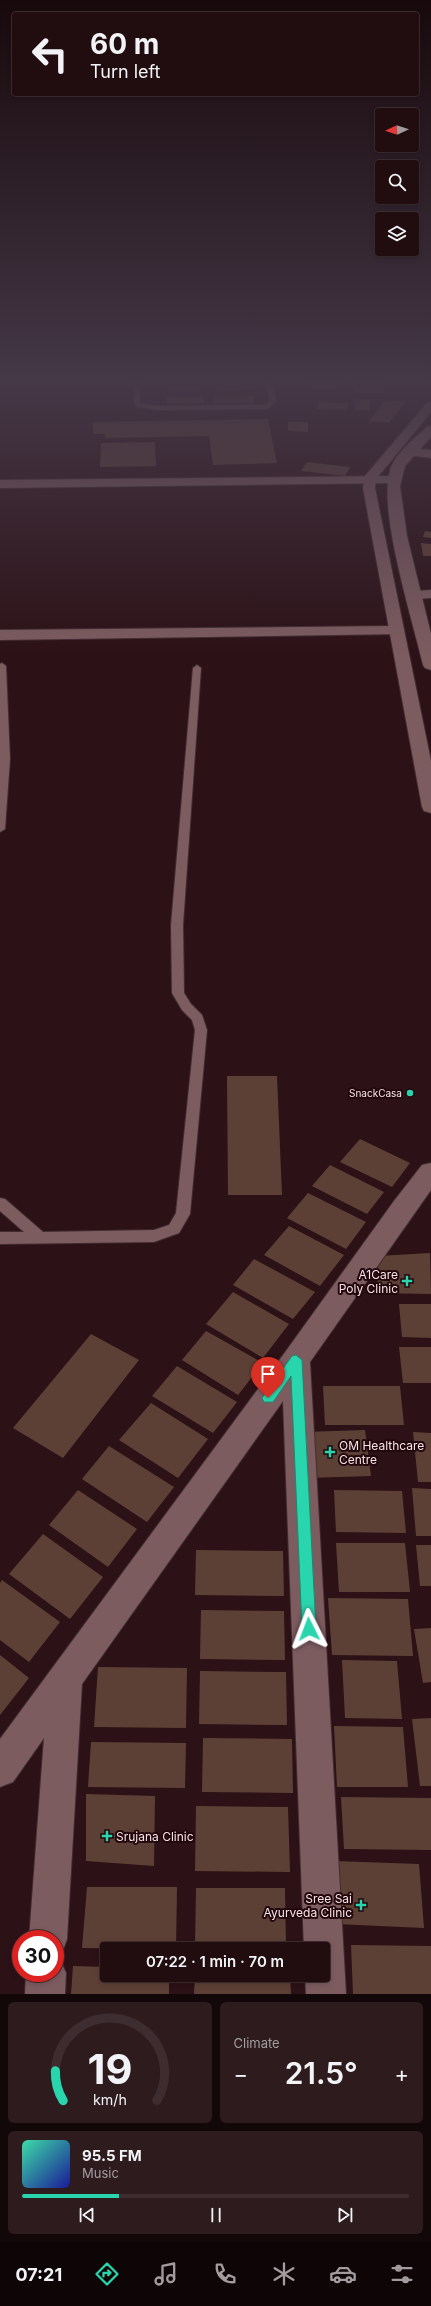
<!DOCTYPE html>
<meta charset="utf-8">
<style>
:root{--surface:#210d10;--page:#2d1b1e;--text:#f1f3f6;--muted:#a29c9f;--line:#3e2d30;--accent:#29d5ad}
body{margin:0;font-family:Inter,sans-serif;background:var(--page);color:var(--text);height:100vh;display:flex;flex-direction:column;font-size:15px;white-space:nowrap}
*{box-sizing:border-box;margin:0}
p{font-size:13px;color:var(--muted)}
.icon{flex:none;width:22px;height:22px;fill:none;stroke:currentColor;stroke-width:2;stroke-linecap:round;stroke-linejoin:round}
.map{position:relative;height:1994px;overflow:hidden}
.side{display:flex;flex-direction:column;gap:8px;padding:8px;background:#120709;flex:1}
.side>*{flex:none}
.hud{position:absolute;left:12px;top:12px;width:407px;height:84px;border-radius:4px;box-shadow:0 2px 6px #0003,0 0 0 1px var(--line);background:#210d10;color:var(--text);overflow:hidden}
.needle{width:26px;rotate:267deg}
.buttons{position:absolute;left:375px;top:108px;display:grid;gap:8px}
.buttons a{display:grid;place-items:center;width:44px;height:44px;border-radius:4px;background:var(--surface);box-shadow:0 2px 6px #0003,0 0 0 1px var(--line);font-size:20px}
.speed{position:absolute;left:12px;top:1930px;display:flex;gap:8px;font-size:20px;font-weight:700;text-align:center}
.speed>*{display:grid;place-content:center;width:52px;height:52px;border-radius:50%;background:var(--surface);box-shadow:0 2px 6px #0003,0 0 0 1px var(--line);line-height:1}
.speed .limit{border:6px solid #d22;background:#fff;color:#111}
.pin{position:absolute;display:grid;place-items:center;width:34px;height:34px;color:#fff;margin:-41px -17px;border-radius:50% 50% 50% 0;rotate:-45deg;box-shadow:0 0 4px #0007}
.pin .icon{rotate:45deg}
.me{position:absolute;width:44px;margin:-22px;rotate:357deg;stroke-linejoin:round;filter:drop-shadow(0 0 3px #0008)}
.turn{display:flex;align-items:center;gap:14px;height:84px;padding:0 12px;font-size:18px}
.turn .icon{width:52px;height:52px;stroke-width:2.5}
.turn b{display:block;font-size:28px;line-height:34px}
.big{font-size:30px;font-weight:600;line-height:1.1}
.side .tile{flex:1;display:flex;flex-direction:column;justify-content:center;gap:6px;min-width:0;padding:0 14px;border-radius:6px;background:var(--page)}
.side .dial{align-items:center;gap:0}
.dial svg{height:104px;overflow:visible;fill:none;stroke:var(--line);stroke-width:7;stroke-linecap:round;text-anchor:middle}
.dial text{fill:var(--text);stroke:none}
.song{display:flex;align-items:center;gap:12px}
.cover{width:48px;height:48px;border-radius:6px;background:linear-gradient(135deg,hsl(160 70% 55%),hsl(240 70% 35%))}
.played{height:4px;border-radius:2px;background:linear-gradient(90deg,var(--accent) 25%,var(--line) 25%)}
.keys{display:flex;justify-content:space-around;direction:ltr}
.heat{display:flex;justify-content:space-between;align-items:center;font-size:22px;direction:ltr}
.side .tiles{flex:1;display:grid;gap:8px;grid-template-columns:1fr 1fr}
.tile:last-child{grid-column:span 2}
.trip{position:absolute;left:100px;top:1942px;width:230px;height:40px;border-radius:4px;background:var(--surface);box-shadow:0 2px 6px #0003,0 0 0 1px var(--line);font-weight:600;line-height:40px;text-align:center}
.dock{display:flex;height:64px;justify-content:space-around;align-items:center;background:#0d0506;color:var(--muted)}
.dock .icon{width:28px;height:28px}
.dock .selected{color:var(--accent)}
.dock b{font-size:18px;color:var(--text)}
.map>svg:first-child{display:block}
.building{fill:#5d4035}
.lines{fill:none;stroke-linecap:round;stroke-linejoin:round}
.service-casing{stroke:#412d30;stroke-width:2}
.minor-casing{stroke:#412d30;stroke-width:2}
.tertiary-casing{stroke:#412d30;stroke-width:2}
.secondary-casing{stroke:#412d30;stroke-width:2}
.service{fill:#7d5c60;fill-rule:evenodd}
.minor{fill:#7d5c60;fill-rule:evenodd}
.tertiary{fill:#7d5c60;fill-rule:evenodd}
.secondary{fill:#7d5c60;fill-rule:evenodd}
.route{fill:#29d5ad;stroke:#1b8a70}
.poi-dot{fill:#29d5ad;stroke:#22080d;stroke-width:1.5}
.labels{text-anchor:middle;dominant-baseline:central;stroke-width:4;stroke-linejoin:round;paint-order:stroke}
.poi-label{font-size:10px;fill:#f7e3e5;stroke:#22080d;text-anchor:end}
.near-poi-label{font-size:12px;fill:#f7e3e5;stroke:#22080d;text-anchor:end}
</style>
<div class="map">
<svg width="431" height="1994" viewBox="0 0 431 1994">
<rect width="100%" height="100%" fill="#2c1116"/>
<g class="building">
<polygon points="307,379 338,379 342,388 310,389"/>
<polygon points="351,379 380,379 385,393 355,393"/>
<rect x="164" y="384" width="36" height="7"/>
<polygon points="254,384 256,389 216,391 214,385"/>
<polygon points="203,396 204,403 167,404 166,397"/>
<polygon points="214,396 254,396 254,403 213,403"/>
<rect x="355" y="400" width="15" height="10"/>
<polygon points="386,400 405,402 389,423 369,421"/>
<polygon points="319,402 348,403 347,410 317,409"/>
<polygon points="268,419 277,463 213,465 209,436 105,438 105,434 93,434 93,422"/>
<polygon points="288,422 308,422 308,432 288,431"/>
<polygon points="155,442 156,466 100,467 101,443"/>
<polygon points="307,462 350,467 345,476 301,471"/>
<polygon points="425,531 431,532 431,538 423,537"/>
<polygon points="421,543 431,544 431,556 423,556"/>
<polygon points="227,1076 277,1076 282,1195 228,1195"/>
<polygon points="360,1139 410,1163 392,1187 340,1162"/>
<polygon points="330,1165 384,1192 367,1214 312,1186"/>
<polygon points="308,1193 366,1222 346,1249 287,1218"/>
<polygon points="289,1226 344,1255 320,1286 264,1255"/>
<polygon points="430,1253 431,1294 377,1293 378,1256"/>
<polygon points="254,1259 315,1292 293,1319 233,1285"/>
<polygon points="233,1292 289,1324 263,1358 206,1324"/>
<polygon points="399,1304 431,1304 431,1338 402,1337"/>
<polygon points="206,1331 263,1363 238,1395 182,1360"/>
<polygon points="91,1334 139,1360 63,1458 13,1428"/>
<polygon points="399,1347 431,1347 431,1383 403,1383"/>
<polygon points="177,1366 237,1402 213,1433 152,1396"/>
<polygon points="323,1386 400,1386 404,1425 325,1425"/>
<polygon points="151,1403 208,1439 178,1478 119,1440"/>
<polygon points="365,1430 371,1476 307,1478 303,1432"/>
<polygon points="413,1432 431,1433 431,1482 418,1482"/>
<polygon points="109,1446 174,1487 147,1522 82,1479"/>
<polygon points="412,1488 431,1489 431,1536 416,1536"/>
<polygon points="78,1490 137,1529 108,1567 49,1525"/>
<polygon points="334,1490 402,1491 406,1533 336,1532"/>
<polygon points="43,1534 103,1577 70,1619 9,1574"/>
<polygon points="336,1543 405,1543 410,1592 339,1592"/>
<polygon points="416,1545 431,1545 431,1586 420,1586"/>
<polygon points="196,1550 283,1551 284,1596 195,1595"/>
<polygon points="2,1580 60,1622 29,1662 0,1640 0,1583"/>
<polygon points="328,1598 408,1599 413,1656 332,1655"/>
<polygon points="201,1610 284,1611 285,1660 200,1659"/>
<polygon points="431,1628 431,1682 423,1683 414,1629"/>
<polygon points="0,1655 29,1678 0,1715"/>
<polygon points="342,1660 397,1661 402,1719 345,1718"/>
<polygon points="98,1667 187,1668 186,1728 94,1727"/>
<polygon points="200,1671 286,1672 287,1725 199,1724"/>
<polygon points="431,1718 431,1786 420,1786 412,1719"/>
<polygon points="334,1726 403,1727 408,1787 337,1787"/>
<polygon points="203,1738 292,1739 293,1793 202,1792"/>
<polygon points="91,1742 186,1743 185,1788 88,1787"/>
<polygon points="86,1794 155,1796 154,1866 86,1861"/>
<polygon points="341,1797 431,1798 431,1850 344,1849"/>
<polygon points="196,1806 288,1807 290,1872 195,1871"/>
<polygon points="334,1861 419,1864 424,1928 336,1924"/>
<polygon points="87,1887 177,1887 176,1949 82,1948"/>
<polygon points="196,1888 285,1888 286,1947 195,1946"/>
<polygon points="351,1945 431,1946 431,1994 353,1994"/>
<polygon points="73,1966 107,1967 107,1975 169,1975 169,1994 71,1994"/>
<polygon points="195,1975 290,1975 291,1994 194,1994"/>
</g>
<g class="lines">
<defs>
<g id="service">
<polygon points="133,379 139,379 140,403 156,406 266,405 270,401 266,379 272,379 276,401 268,409 156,410 138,407 134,403"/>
<polygon points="2,663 6,666 10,759 5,829 0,832 0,664"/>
<polygon points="197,665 201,668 183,925 184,993 191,1004 202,1015 207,1030 190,1214 179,1233 154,1242 0,1244 0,1232 24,1232 0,1211 0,1198 5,1199 43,1232 154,1230 169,1225 176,1213 195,1030 192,1020 182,1010 172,993 171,925 193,668"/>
</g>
<g id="minor">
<polygon points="410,448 431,450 431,458 406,455 404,452 406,449"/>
<polygon points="431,590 431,598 415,599 408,595 415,591"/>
<polygon points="395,626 400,628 403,631 400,634 0,640 0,630"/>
<polygon points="431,1163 431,1190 310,1362 346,1994 306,1994 305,1975 323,1975 323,1949 304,1949 283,1401 82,1684 67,1939 62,1953 55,1955 55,1939 29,1939 44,1738 13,1782 0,1787 0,1739 286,1351 394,1201 422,1165"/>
<polygon points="55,1957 60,1959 66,1973 65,1994 25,1994 26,1973 55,1973"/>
</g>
<polygon id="tertiary" points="394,476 400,480 399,483 0,488 0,480"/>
<g id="secondary">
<polygon points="431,402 431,412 376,479 375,488 431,761 431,813 424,811 422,807 363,488 365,476 427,403"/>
<path d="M431 426V437L405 466 400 486 407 536 431 634V670L425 668 423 665C413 621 378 512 390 471 394 454 414 439 427 427Z"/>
</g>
</defs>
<use href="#service" class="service-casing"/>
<use href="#minor" class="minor-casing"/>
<use href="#tertiary" class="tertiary-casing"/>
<use href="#secondary" class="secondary-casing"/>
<use href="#service" class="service"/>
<use href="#minor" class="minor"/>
<use href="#tertiary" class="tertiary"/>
<use href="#secondary" class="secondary"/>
</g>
<linearGradient id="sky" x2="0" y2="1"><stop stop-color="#18090c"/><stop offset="0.58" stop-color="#453847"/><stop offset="1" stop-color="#453847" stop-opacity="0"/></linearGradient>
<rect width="431" height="658" fill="url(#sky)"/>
<polygon class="route" points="296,1355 302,1360 316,1629 314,1634 309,1636 304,1634 302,1629 291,1376 273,1402 264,1402 262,1398 292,1356"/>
<g class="poi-dot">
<circle cx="410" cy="1093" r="4"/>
<path d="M405 1275h4v4h4v4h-4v4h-4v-4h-4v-4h4z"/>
<path d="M328 1446h4v4h4v4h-4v4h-4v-4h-4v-4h4z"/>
<path d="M105 1830h4v4h4v4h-4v4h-4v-4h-4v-4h4z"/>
<path d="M359 1899h4v4h4v4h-4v4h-4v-4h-4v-4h4z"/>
</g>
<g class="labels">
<g class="poi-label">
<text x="402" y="1093">SnackCasa</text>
</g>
<g class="near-poi-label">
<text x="398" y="1274">A1Care<tspan x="398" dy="14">Poly Clinic</tspan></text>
<text x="339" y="1445" text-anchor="start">OM Healthcare<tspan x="339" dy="14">Centre</tspan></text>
<text x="116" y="1836" text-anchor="start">Srujana Clinic</text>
<text x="352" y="1898">Sree Sai<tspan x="352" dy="14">Ayurveda Clinic</tspan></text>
</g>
</g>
</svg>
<div class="buttons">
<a><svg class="needle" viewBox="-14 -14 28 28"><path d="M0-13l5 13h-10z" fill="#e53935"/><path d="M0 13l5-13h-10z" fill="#a29c9f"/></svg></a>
<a><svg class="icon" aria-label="search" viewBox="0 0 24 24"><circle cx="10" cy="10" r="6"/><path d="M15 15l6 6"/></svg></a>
<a><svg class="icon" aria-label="layers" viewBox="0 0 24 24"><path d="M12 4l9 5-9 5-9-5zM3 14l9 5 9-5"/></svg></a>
</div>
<div class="speed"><div class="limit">30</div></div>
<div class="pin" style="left:268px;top:1398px;background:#d93025"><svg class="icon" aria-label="arrive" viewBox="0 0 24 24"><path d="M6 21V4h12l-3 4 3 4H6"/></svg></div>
<svg class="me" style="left:309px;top:1629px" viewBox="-20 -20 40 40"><path d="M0-17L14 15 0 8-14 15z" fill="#29d5ad" stroke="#fff" stroke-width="4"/></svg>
<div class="trip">07:22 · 1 min · 70 m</div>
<div class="hud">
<div class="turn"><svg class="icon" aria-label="left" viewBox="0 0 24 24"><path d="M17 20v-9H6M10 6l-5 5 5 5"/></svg><div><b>60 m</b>Turn left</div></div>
</div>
</div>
<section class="side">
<div class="tiles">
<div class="tile dial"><svg viewBox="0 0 100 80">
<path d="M14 69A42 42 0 1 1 86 69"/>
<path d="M14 69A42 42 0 0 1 8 46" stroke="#29d5ad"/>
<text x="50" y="56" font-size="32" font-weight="700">19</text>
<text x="50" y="72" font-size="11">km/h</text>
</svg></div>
<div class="tile"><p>Climate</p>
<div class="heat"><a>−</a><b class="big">21.5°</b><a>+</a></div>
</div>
<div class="tile">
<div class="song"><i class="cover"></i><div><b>95.5 FM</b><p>Music</p></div></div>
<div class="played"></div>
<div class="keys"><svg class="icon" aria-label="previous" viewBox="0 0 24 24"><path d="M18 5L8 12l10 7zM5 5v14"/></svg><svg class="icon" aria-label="pause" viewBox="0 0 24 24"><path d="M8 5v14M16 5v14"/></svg><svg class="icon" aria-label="next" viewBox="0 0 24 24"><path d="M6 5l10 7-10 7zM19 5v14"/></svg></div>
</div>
</div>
</section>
<nav class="dock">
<b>07:21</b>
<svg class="icon selected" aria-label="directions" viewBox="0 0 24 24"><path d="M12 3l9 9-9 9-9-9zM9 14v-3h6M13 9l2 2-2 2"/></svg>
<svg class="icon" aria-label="music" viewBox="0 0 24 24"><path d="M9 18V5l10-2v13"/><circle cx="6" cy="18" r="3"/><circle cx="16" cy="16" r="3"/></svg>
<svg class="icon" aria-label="phone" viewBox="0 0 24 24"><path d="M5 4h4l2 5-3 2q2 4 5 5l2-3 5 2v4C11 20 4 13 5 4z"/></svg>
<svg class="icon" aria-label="climate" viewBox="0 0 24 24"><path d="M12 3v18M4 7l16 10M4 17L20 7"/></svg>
<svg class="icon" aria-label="car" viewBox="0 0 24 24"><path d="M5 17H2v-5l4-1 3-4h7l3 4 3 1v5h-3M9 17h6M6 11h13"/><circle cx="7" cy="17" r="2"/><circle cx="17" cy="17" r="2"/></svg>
<svg class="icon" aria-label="filters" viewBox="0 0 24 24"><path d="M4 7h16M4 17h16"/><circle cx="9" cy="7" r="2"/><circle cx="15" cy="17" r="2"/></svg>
</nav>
